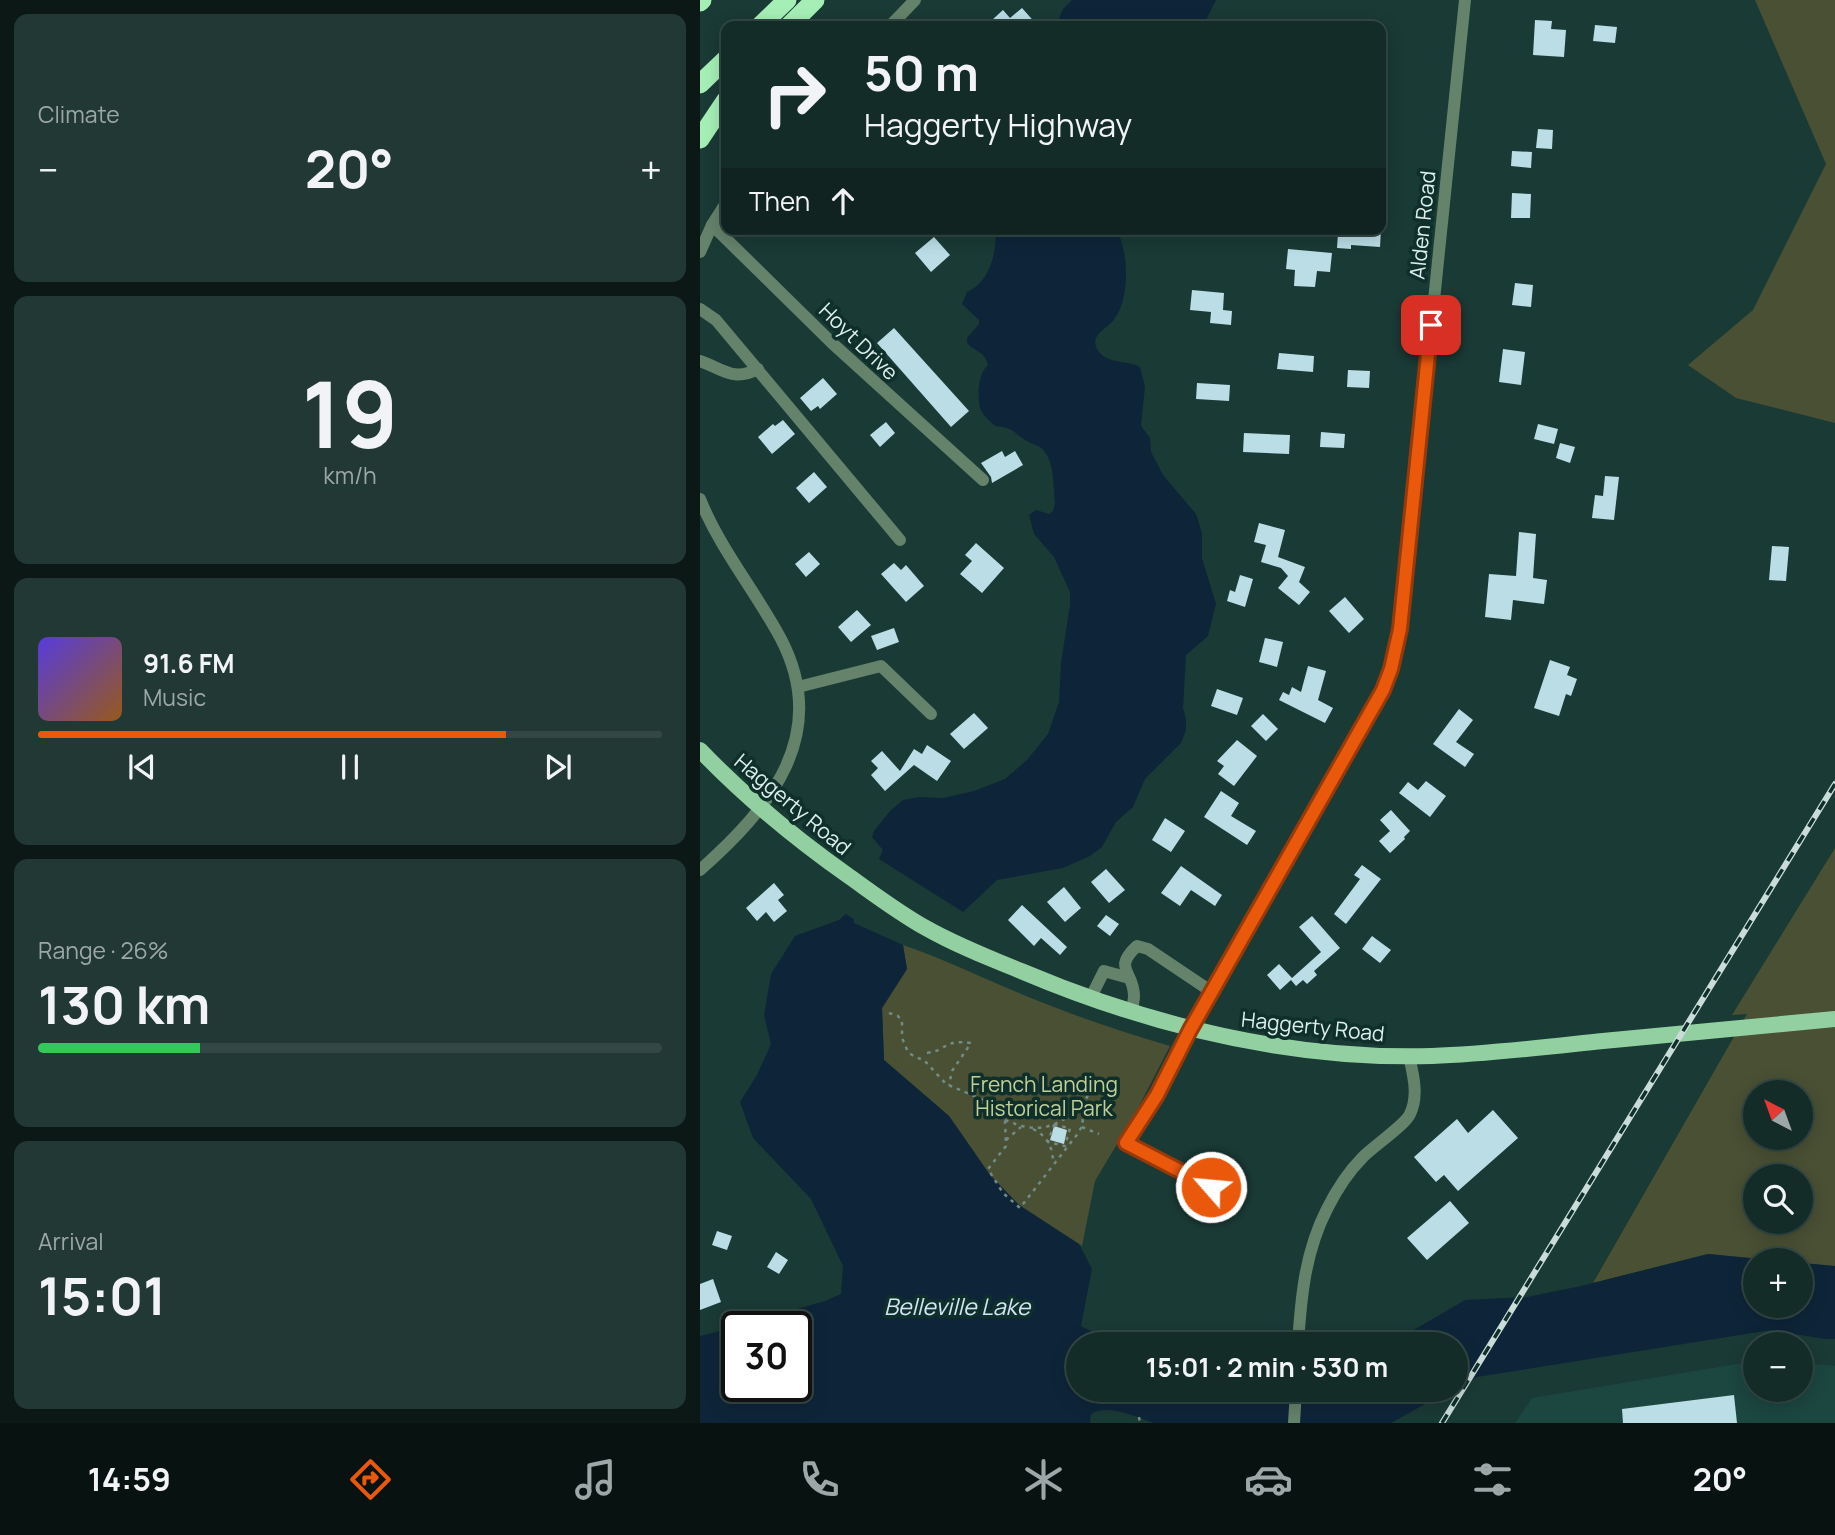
<!DOCTYPE html>
<meta charset="utf-8">
<style>
:root{--surface:#142c28;--page:#213834;--text:#f1f3f6;--muted:#9da7a8;--line:#334845;--accent:#ea580c}
body{margin:0;font-family:Manrope,sans-serif;background:var(--page);color:var(--text);height:100vh;display:flex;flex-direction:column;font-size:26px;white-space:nowrap}
*{box-sizing:border-box;margin:0}
p{font-size:23px;color:var(--muted)}
.icon{flex:none;width:38px;height:38px;fill:none;stroke:currentColor;stroke-width:2;stroke-linecap:round;stroke-linejoin:round}
.map{position:relative;flex:1;overflow:hidden}
.drawer{display:flex;flex-direction:column;gap:14px;padding:14px;background:#0b1816;width:700px}
.drawer>*{flex:none}
.top-card{position:absolute;left:21px;top:21px;width:665px;height:214px;border-radius:14px;box-shadow:0 4px 18px #0003,0 0 0 2px var(--line);background:#142c28;color:var(--text);overflow:hidden}
.needle{width:46px;rotate:319deg}
.fabs{position:absolute;left:1043px;top:1080px;display:grid;gap:14px}
.fabs a{display:grid;place-items:center;width:70px;height:70px;border-radius:50%;background:var(--surface);box-shadow:0 4px 18px #0003,0 0 0 2px var(--line);font-size:35px}
.speed{position:absolute;left:21px;top:1311px;display:flex;gap:14px;font-size:35px;font-weight:700;text-align:center}
.speed>*{display:grid;place-content:center;width:91px;height:91px;border-radius:50%;background:var(--surface);box-shadow:0 4px 18px #0003,0 0 0 2px var(--line);line-height:1}
.speed .limit{border:4px solid #111;border-radius:10px;background:#fff;color:#111}
.pin{position:absolute;display:grid;place-items:center;width:60px;height:60px;color:#fff;margin:-30px;border-radius:14px;box-shadow:0 4px 10px #0006}
.me{position:absolute;width:77px;margin:-38px;rotate:297deg;stroke-linejoin:round;filter:drop-shadow(0 0 5px #0008)}
.turn{display:flex;align-items:center;gap:24px;height:147px;padding:0 28px;font-size:32px}
.turn .icon{width:91px;height:91px;stroke-width:2.5}
.turn b{display:block;font-size:49px;line-height:60px}
.then{display:flex;align-items:center;height:66px;padding:0 28px;background:#0003;gap:14px;font-size:26px}
.big{font-size:52px;font-weight:700;line-height:1.1}
.drawer .widget{flex:1;display:flex;flex-direction:column;justify-content:center;gap:10px;min-width:0;padding:0 24px;border-radius:14px;background:var(--page)}
.drawer .dial{align-items:center;gap:0}
.dial b{font-size:91px;line-height:1}
.song{display:flex;align-items:center;gap:21px}
.cover{width:84px;height:84px;border-radius:10px;background:linear-gradient(135deg,hsl(250 70% 55%),hsl(30 70% 35%))}
.played{height:7px;border-radius:4px;background:linear-gradient(90deg,var(--accent) 75%,var(--line) 75%)}
.keys{display:flex;justify-content:space-around;direction:ltr}
.heat{display:flex;justify-content:space-between;align-items:center;font-size:38px;direction:ltr}
.charge{height:10px;border-radius:5px;background:linear-gradient(90deg,#34c759 26%,var(--line) 0)}
.trip{position:absolute;left:366px;top:1332px;width:402px;height:70px;border-radius:35px;background:var(--surface);box-shadow:0 4px 18px #0003,0 0 0 2px var(--line);font-weight:700;line-height:70px;text-align:center}
.menu{display:flex;height:112px;justify-content:space-around;align-items:center;background:#081210;color:var(--muted)}
.menu .icon{width:49px;height:49px}
.menu .current{color:var(--accent)}
.menu b{font-size:32px;color:var(--text)}
main{display:flex;flex:1;min-height:0}
.map>svg:first-child{display:block}
.built{fill:#1c4640}
.green{fill:#4a5034;fill-rule:evenodd}
.water{fill:#0e2539}
.building{fill:#bbdde6}
.lines{fill:none;stroke-linecap:round;stroke-linejoin:round}
.path{stroke:#718b86;stroke-width:2.5;stroke-dasharray:3.5 5;stroke-linecap:butt}
.minor{stroke:#65826b;stroke-width:12}
.major{stroke:#93d0a1;stroke-width:16}
.highway{stroke:#a5efb6;stroke-width:19}
.rail-casing{stroke:#c9dcd8;stroke-width:6}
.rail{stroke:#0f2f2b;stroke-width:3.5;stroke-dasharray:10;stroke-linecap:butt}
.route-casing{stroke:#983908;stroke-width:18}
.route{stroke:#ea580c;stroke-width:12}
.labels{text-anchor:middle;dominant-baseline:central;stroke-width:7;stroke-linejoin:round;paint-order:stroke}
.street-label{font-size:21px;fill:#ddefeb;stroke:#0f2f2b}
.park-label{font-size:21px;fill:#c2cf97;stroke:#0f2f2b}
.water-label{font-size:23px;font-style:italic;fill:#d2e4f6;stroke:#0f2f2b}
</style>
<main>
<section class="drawer">
<div class="widget"><p>Climate</p>
<div class="heat"><a>−</a><b class="big">20°</b><a>+</a></div>
</div>
<div class="widget dial"><b>19</b><p>km/h</p></div>
<div class="widget">
<div class="song"><i class="cover"></i><div><b>91.6 FM</b><p>Music</p></div></div>
<div class="played"></div>
<div class="keys"><svg class="icon" aria-label="previous" viewBox="0 0 24 24"><path d="M18 5L8 12l10 7zM5 5v14"/></svg><svg class="icon" aria-label="pause" viewBox="0 0 24 24"><path d="M8 5v14M16 5v14"/></svg><svg class="icon" aria-label="next" viewBox="0 0 24 24"><path d="M6 5l10 7-10 7zM19 5v14"/></svg></div>
</div>
<div class="widget"><p>Range · 26%</p><b class="big">130 km</b><div class="charge"></div></div>
<div class="widget"><p>Arrival</p><b class="big">15:01</b></div>
</section>
<div class="map">
<svg width="1135" height="1423" viewBox="0 0 1135 1423">
<rect width="100%" height="100%" fill="#1a3a35"/>
<polygon class="built" points="1055,1361 1055,1390 1101,1390 1101,1363 1135,1366 1135,1423 815,1423 832,1398"/>
<g class="green">
<polygon points="1055,0 1135,0 1135,423 1036,398 988,365 1053,310 1126,164"/>
<path d="M1135 848V1266L1101 1263V1260H1070L1008 1254 893 1283 1047 1014 1032 1015ZM1055 1092H1101V1138H1055ZM1055 1176H1101V1222H1055Z"/>
<path d="M203 945C239 957 272 973 307 988 360 1011 415 1030 470 1046L435 1114 395 1181 382 1246 319 1205 290 1175 249 1116 184 1060 182 1008 207 969Z"/>
</g>
<g class="water">
<polygon points="372,0 516,0 503,26 359,26 358,21 363,9"/>
<path d="M296 229H416C429 251 430 297 415 318 411 325 400 330 396 338 394 343 396 349 400 353 410 364 427 360 440 367L445 386 441 426 450 438 451 452 463 475 496 514 502 533V558L516 604 508 636 486 655 483 708 486 719V730L481 743 445 779 433 807 416 822 402 847 390 856 363 868 297 880 263 912 179 859 183 850 172 837 174 831 190 811 203 800 219 797 243 798 274 791 305 779 327 760 348 734 359 702 361 663 370 605V592L354 557 334 534 329 515 336 510 349 514 353 511 355 503C353 487 355 462 343 450 339 445 334 445 329 442 314 434 314 427 295 426 290 421 282 415 280 408 277 395 278 374 288 365 285 351 275 352 267 343V338L279 324V320L262 304 267 292C291 281 296 253 296 229Z"/>
<path d="M146 914 154 919V923L203 945 207 969 182 1008 184 1060 249 1116 290 1175 319 1205 379 1244 392 1269 381 1326 415 1344H378V1390H750L691 1423H454C437 1417 408 1403 391 1414L390 1423H0V1336L37 1327V1386H96V1326H38L125 1301 141 1294 143 1266 111 1199 53 1138 40 1102 57 1075 71 1044 64 1015 71 974 95 936 139 920Z"/>
<polygon points="1008,1254 1070,1260 1055,1260 1055,1306 1101,1306 1101,1263 1135,1266 1135,1339 1125,1339 1071,1330 777,1377 756,1386 756,1344 690,1344 765,1300 827,1297 881,1286"/>
</g>
<g class="building">
<polygon points="322,8 338,26 297,26 292,20 303,10 310,18"/>
<polygon points="835,20 852,21 851,29 866,30 864,57 833,55"/>
<polygon points="895,25 917,27 915,43 893,41"/>
<polygon points="838,129 853,130 852,149 836,148"/>
<polygon points="812,151 832,152 831,168 811,166"/>
<polygon points="812,193 831,194 830,218 811,218"/>
<polygon points="667,229 681,229 680,247 651,245 651,249 637,248 638,233 667,235"/>
<polygon points="234,237 250,255 231,272 215,253"/>
<polygon points="588,249 632,253 630,272 617,271 615,287 594,286 595,270 586,269"/>
<polygon points="815,283 833,285 831,307 812,305"/>
<polygon points="492,290 524,293 523,310 532,311 531,325 510,323 511,312 490,310"/>
<polygon points="194,328 269,411 251,427 177,343"/>
<polygon points="803,349 825,352 821,385 799,382"/>
<polygon points="579,353 614,356 613,372 577,369"/>
<polygon points="648,370 670,371 669,388 647,387"/>
<polygon points="123,378 137,394 120,409 118,406 111,411 100,398"/>
<polygon points="497,383 530,385 529,401 496,399"/>
<polygon points="83,420 95,434 72,454 58,437 73,424 75,426"/>
<polygon points="186,422 195,433 180,447 170,435"/>
<polygon points="838,424 858,429 854,444 834,439"/>
<polygon points="621,432 645,434 644,448 620,447"/>
<polygon points="544,433 590,435 589,454 543,452"/>
<polygon points="860,443 875,447 870,463 856,458"/>
<polygon points="302,451 305,457 315,451 323,465 292,483 291,477 281,463"/>
<polygon points="114,472 127,487 109,503 96,488"/>
<polygon points="905,476 919,477 914,520 892,518 895,495 903,496"/>
<polygon points="559,523 585,530 578,557 605,567 599,582 610,592 599,605 578,588 588,576 581,568 561,562 566,545 554,542"/>
<polygon points="819,532 836,534 833,578 847,580 844,604 813,600 811,620 785,617 789,574 816,576"/>
<polygon points="276,543 304,568 282,593 260,574 272,561 265,555"/>
<polygon points="1072,546 1089,547 1086,581 1069,580"/>
<polygon points="109,552 120,564 106,577 95,564"/>
<polygon points="194,563 201,570 206,565 224,586 206,602 181,574"/>
<polygon points="540,575 553,579 545,607 527,601 530,590 535,592"/>
<polygon points="645,597 664,619 649,633 629,611"/>
<polygon points="157,610 171,625 151,642 138,627"/>
<polygon points="194,628 199,642 177,650 171,636"/>
<polygon points="565,638 583,642 577,667 559,662"/>
<polygon points="850,660 870,667 867,675 877,679 871,696 866,694 859,716 834,708"/>
<polygon points="608,666 626,671 618,700 633,708 625,723 579,700 583,692 589,695 592,687 601,692"/>
<polygon points="517,689 543,698 537,715 511,706"/>
<polygon points="759,709 773,720 756,742 774,754 765,767 733,744"/>
<polygon points="274,713 288,728 264,749 250,734"/>
<polygon points="563,714 578,729 566,741 551,726"/>
<polygon points="537,740 557,756 534,786 518,774 524,766 517,761"/>
<polygon points="227,745 251,761 237,781 214,765 185,791 171,775 178,768 171,761 182,751 200,771 214,749 222,754"/>
<polygon points="726,781 746,796 730,817 699,793 708,782 718,790"/>
<polygon points="521,791 539,803 531,816 556,831 547,845 504,817"/>
<polygon points="691,810 710,831 704,837 705,839 690,853 679,841 690,831 680,820"/>
<polygon points="465,818 485,831 471,852 452,840"/>
<polygon points="662,865 681,879 646,924 634,914 660,879 654,875"/>
<polygon points="481,866 522,895 515,906 491,890 480,906 461,893"/>
<polygon points="406,869 425,890 409,903 391,882"/>
<polygon points="74,883 84,895 78,900 87,911 74,922 66,912 57,921 46,908"/>
<polygon points="364,887 381,908 365,922 347,902"/>
<polygon points="322,905 367,947 360,955 341,938 334,946 308,920"/>
<polygon points="406,915 419,924 410,936 397,926"/>
<polygon points="612,916 640,948 614,971 617,975 607,984 603,980 596,986 591,980 580,990 567,975 579,964 592,978 621,952 599,927"/>
<polygon points="672,936 691,950 680,963 662,949"/>
<polygon points="793,1110 818,1138 758,1191 744,1175 736,1182 714,1157 757,1119 768,1133"/>
<polygon points="354,1126 367,1130 364,1144 350,1140"/>
<polygon points="750,1201 769,1223 727,1260 707,1238"/>
<polygon points="17,1231 32,1236 27,1250 12,1245"/>
<polygon points="76,1252 88,1260 79,1274 67,1267"/>
<polygon points="13,1279 21,1302 0,1310 0,1284"/>
<polygon points="1034,1395 1037,1423 923,1423 922,1409"/>
</g>
<g class="lines">
<g class="path">
<polyline points="189,1013 198,1016 202,1021 202,1038 208,1052 215,1057 224,1060 246,1084 293,1104 305,1121 306,1146 288,1169 303,1193 320,1208 379,1132 383,1124 381,1107 393,1087"/>
<path d="M227 1053C248 1050 244 1039 271 1043L252 1071 249 1085"/>
<path d="M305 1120C338 1134 353 1129 381 1107"/>
<polygon points="354,1125 370,1128 365,1146 348,1142"/>
<polyline points="382,1127 399,1134"/>
<path d="M333 1129C347 1136 353 1147 353 1163"/>
<polyline points="306,1140 321,1127"/>
<polyline points="439,1417 440,1423"/>
</g>
<g class="minor">
<polyline points="190,26 215,0"/>
<polyline points="12,225 132,343 283,480"/>
<polyline points="0,252 12,225 26,203"/>
<polyline points="0,309 16,320 200,540"/>
<path d="M0 361C23 369 33 382 58 369"/>
<path d="M0 499C20 549 56 592 81 639 131 735 70 808 0 870"/>
<polyline points="98,687 181,666 231,714"/>
<polyline points="390,999 404,971 429,978"/>
<path d="M431 1013C432 1008 434 1001 434 996 434 971 412 969 437 946L448 949 512 992"/>
<polyline points="511,1187 427,1143 457,1095 490,1030 683,690 691,669 700,629 765,0"/>
<path d="M598 1344C601 1297 605 1252 627 1209 636 1191 649 1171 663 1157 674 1146 706 1124 710 1114 719 1096 713 1074 709 1056"/>
<polyline points="594,1423 596,1390"/>
</g>
<path class="major" d="M0 750C46 798 96 839 150 877 174 894 199 913 226 928 256 945 289 958 321 971 451 1026 590 1060 732 1056 789 1054 846 1047 903 1041 980 1034 1058 1026 1135 1019"/>
<g class="highway">
<polyline points="0,2 2,0"/>
<polyline points="60,26 87,0"/>
<polyline points="89,26 115,0"/>
<polyline points="0,84 26,59"/>
<polyline points="0,139 26,100"/>
</g>
<defs>
<polyline id="rail" points="742,1423 1135,784"/>
</defs>
<use href="#rail" class="rail-casing"/>
<use href="#rail" class="rail"/>
</g>
<g class="lines">
<defs>
<polyline id="route" points="511,1187 426,1143 457,1095 490,1030 683,690 691,669 700,629 731,325"/>
</defs>
<use href="#route" class="route-casing"/>
<use href="#route" class="route"/>
</g>
<g class="labels">
<g class="street-label">
<text transform="translate(722 225) rotate(-84)">Alden Road</text>
<text transform="translate(159 341) rotate(44)">Hoyt Drive</text>
<text transform="translate(93 804) rotate(40)">Haggerty Road</text>
<text transform="translate(613 1026) rotate(6)">Haggerty Road</text>
</g>
<g class="park-label">
<text x="344" y="1084">French Landing<tspan x="344" dy="24">Historical Park</tspan></text>
</g>
<g class="water-label">
<text x="257" y="1306">Belleville Lake</text>
</g>
</g>
</svg>
<div class="fabs">
<a><svg class="needle" viewBox="-14 -14 28 28"><path d="M0-13l5 13h-10z" fill="#e53935"/><path d="M0 13l5-13h-10z" fill="#9da7a8"/></svg></a>
<a><svg class="icon" aria-label="search" viewBox="0 0 24 24"><circle cx="10" cy="10" r="6"/><path d="M15 15l6 6"/></svg></a>
<a>+</a>
<a>−</a>
</div>
<div class="speed"><div class="limit">30</div></div>
<div class="pin" style="left:731px;top:325px;background:#d93025"><svg class="icon" aria-label="arrive" viewBox="0 0 24 24"><path d="M6 21V4h12l-3 4 3 4H6"/></svg></div>
<svg class="me" style="left:511px;top:1187px" viewBox="-20 -20 40 40"><circle r="17" fill="#ea580c" stroke="#fff" stroke-width="3"/><path d="M0-11L8 9 0 5-8 9z" fill="#fff"/></svg>
<div class="trip">15:01 · 2 min · 530 m</div>
<div class="top-card">
<div class="turn"><svg class="icon" aria-label="right" viewBox="0 0 24 24"><path d="M7 20v-9h11M14 6l5 5-5 5"/></svg><div><b>50 m</b>Haggerty Highway</div></div>
<div class="then">Then<svg class="icon" aria-label="ahead" viewBox="0 0 24 24"><path d="M12 20V5M6 11l6-6 6 6"/></svg></div>
</div>
</div>
</main>
<nav class="menu">
<b>14:59</b>
<svg class="icon current" aria-label="directions" viewBox="0 0 24 24"><path d="M12 3l9 9-9 9-9-9zM9 14v-3h6M13 9l2 2-2 2"/></svg>
<svg class="icon" aria-label="music" viewBox="0 0 24 24"><path d="M9 18V5l10-2v13"/><circle cx="6" cy="18" r="3"/><circle cx="16" cy="16" r="3"/></svg>
<svg class="icon" aria-label="phone" viewBox="0 0 24 24"><path d="M5 4h4l2 5-3 2q2 4 5 5l2-3 5 2v4C11 20 4 13 5 4z"/></svg>
<svg class="icon" aria-label="climate" viewBox="0 0 24 24"><path d="M12 3v18M4 7l16 10M4 17L20 7"/></svg>
<svg class="icon" aria-label="car" viewBox="0 0 24 24"><path d="M5 17H2v-5l4-1 3-4h7l3 4 3 1v5h-3M9 17h6M6 11h13"/><circle cx="7" cy="17" r="2"/><circle cx="17" cy="17" r="2"/></svg>
<svg class="icon" aria-label="filters" viewBox="0 0 24 24"><path d="M4 7h16M4 17h16"/><circle cx="9" cy="7" r="2"/><circle cx="15" cy="17" r="2"/></svg>
<b>20°</b>
</nav>
